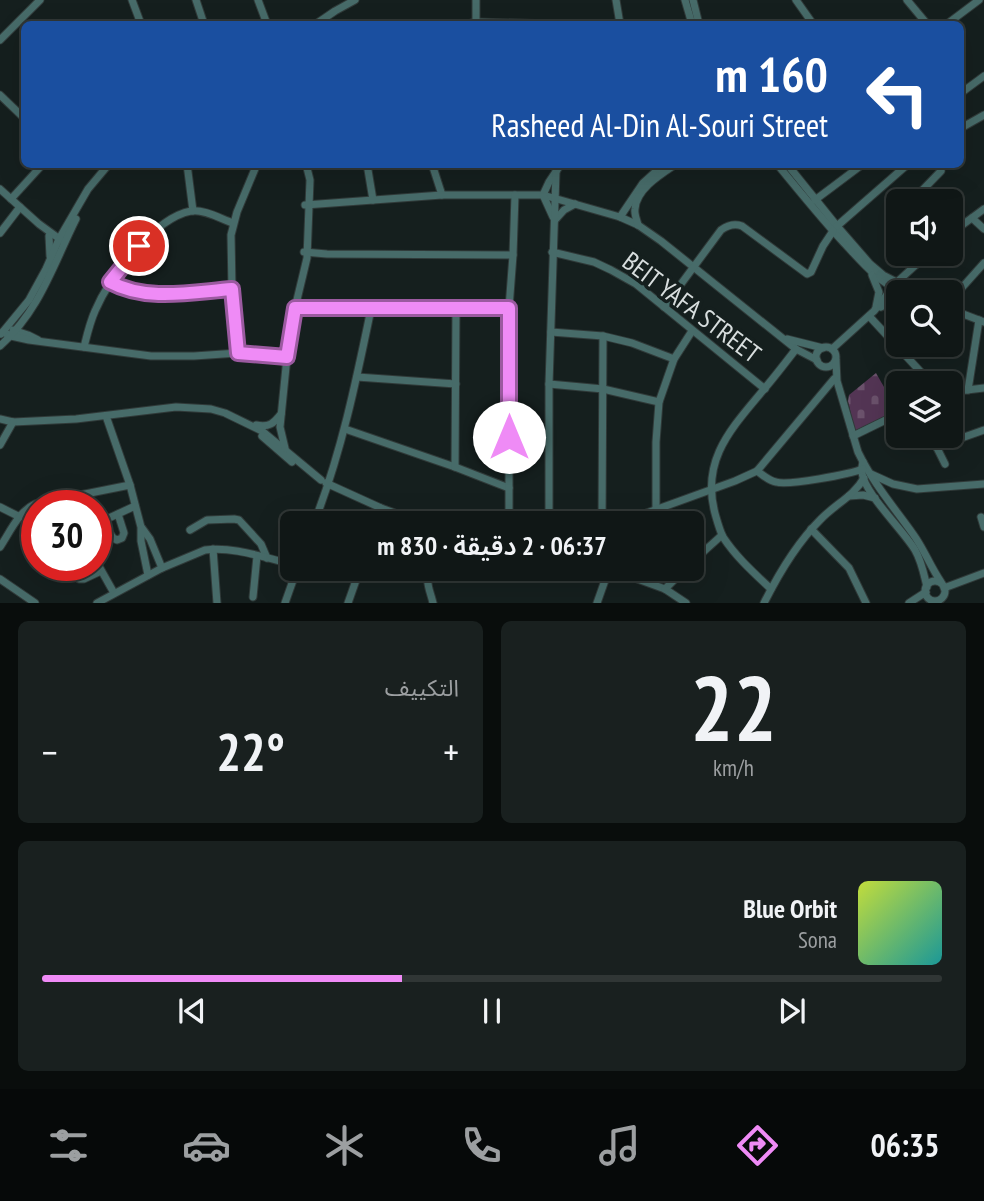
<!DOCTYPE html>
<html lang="ar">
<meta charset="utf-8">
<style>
:root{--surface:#101716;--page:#19201f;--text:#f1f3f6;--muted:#9c9fa1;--line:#303635;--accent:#ef8bf6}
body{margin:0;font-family:"PT Sans Narrow","Noto Sans Arabic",sans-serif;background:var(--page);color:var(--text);direction:rtl;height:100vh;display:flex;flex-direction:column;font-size:26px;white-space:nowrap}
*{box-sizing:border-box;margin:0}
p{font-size:23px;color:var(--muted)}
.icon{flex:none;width:38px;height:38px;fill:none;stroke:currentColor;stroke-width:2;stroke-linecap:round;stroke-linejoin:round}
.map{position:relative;height:603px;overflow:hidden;direction:ltr}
.side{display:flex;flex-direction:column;gap:18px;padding:18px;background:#090d0c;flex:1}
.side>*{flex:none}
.guide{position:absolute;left:21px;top:21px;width:943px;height:147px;border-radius:10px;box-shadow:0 7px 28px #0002,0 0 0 2px var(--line);direction:rtl;background:#1a4fa0;color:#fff;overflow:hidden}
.controls{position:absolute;left:886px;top:189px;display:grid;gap:14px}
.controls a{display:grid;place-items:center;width:77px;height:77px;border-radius:10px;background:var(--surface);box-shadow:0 7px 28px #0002,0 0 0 2px var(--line);font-size:35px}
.speed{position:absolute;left:21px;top:490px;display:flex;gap:14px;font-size:35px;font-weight:700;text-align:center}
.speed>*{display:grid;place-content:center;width:91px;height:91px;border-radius:50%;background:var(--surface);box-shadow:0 7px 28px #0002,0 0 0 2px var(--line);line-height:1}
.speed .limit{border:10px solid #d22;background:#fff;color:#111}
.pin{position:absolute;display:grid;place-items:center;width:60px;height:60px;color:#fff;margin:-30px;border:4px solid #fff;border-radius:50%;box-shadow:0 2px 7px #0007}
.me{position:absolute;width:77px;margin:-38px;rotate:0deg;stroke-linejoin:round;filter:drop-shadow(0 0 5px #0008)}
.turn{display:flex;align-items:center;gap:24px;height:147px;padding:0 21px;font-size:32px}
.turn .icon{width:91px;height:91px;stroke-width:2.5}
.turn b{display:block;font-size:49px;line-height:60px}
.big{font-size:52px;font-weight:600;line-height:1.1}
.side .card{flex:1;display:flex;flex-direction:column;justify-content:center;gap:10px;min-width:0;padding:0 24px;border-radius:10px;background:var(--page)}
.side .dial{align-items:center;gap:0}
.dial b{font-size:91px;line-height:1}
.song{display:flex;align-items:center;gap:21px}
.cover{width:84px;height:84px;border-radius:10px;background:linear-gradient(135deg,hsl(70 70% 55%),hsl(180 70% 35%))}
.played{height:7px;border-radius:4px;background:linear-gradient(90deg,var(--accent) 40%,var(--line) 40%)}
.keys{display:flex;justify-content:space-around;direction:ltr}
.heat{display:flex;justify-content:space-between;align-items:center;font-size:38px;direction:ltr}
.side .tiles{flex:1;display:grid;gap:18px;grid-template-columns:1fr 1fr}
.card:last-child{grid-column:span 2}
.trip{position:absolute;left:280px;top:511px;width:424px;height:70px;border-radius:10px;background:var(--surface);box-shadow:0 7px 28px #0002,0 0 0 2px var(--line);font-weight:600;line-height:70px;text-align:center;direction:rtl}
.dock{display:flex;height:112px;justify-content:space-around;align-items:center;background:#060909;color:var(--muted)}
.dock .icon{width:49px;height:49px}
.dock .active{color:var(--accent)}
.dock b{font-size:32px;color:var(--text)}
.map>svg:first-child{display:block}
.cemetery{fill:url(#cemetery-stones)}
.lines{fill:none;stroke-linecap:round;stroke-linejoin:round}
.minor-casing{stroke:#303a39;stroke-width:9}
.minor{stroke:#476b69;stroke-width:7}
.route-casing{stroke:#9b5aa0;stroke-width:18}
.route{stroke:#ef8bf6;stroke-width:12}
.labels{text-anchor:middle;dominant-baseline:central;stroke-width:7;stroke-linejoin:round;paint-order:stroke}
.street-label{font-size:26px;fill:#d8dede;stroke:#151f1e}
</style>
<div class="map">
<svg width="984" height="603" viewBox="0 0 984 603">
<defs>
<pattern id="cemetery-stones" width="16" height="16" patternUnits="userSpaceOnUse" patternTransform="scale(1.75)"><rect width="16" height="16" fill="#533554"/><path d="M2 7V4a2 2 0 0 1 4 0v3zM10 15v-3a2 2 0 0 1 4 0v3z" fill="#6b526c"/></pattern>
</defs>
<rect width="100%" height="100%" fill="#151f1e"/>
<polygon class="cemetery" points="876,373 896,408 893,412 855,432 848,401 849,395"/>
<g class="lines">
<defs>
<g id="minor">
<polyline points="132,0 141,24"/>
<polyline points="196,0 204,24"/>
<polyline points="258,0 267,24"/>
<polyline points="616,0 620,24"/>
<polyline points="685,0 692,24"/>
<polyline points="693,0 699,24"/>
<polyline points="796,0 813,24"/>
<polyline points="907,0 927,24"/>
<polyline points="316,24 335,11 355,0"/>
<polyline points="467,24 475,22 554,24"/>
<polyline points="476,24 476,0"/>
<polyline points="947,24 979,0"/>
<polyline points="0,40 40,0"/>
<polyline points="961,93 984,76"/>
<polyline points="0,95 24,118"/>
<polyline points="961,128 984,115"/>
<polyline points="187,164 193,211"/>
<polyline points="367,164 373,200"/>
<polyline points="432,164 442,195"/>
<path d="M777 164C799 191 821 218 844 243 862 262 878 282 902 292"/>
<polyline points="787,164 837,226 870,264 883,275 916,292"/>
<polyline points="0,189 39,224 61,240"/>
<polyline points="11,199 43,164"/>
<polyline points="815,200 863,164"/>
<polyline points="912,201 941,171"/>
<polyline points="305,205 442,195 543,195 620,217 638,225 661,241 796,349 817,360"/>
<polyline points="553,217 543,195 549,182 561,164"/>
<polyline points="620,217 643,183 664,164"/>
<polyline points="894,218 898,214"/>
<polyline points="972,218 984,229"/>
<polyline points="555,220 564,210 575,204"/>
<path d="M638 225C637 220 634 214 635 209 636 189 661 174 676 164"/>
<polyline points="837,226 908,164"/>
<polyline points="0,233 20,207"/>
<polyline points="950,234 984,209"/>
<polyline points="49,236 50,256"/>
<polyline points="304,252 327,254 513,255"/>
<polyline points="552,252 594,262 611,270 636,284 765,389"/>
<polyline points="872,275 879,292 876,307"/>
<path d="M110 282C147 302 192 292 232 289"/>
<polyline points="950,301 984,263"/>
<path d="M664 307 721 230C728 225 734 223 742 226L807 274 811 272 823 246 833 231"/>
<polyline points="881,307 898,298"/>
<polyline points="295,308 371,309 509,308"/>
<polyline points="950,309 984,322"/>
<polyline points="869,316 931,383"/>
<polyline points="13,330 28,335 38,340"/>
<polyline points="3,332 11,336 29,340 151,356 194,356 238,353 287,357"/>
<polyline points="551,332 603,336 632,343 674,359"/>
<polyline points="1,334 29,300 46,269 59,239 88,189 109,164"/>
<polyline points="787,339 823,348"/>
<path d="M0 346C40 310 53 265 76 219"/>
<path d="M84 347C87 335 90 322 95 311 109 278 154 218 191 211 204 209 221 219 233 223"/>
<circle cx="826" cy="357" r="10"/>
<polyline points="832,349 874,311 897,282 928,254"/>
<polyline points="238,353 232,289 231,235 237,212 257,164"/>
<path d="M836 360 837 381 858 452C873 483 893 506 913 534 924 549 930 566 941 582"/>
<polyline points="357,377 456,384"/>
<polyline points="549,384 603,389 659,402"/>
<polyline points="968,390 979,320"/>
<polyline points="950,392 984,388"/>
<polyline points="106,416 130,485 141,527 141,541 148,575"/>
<polyline points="0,419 13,422 76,419 176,407 211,409 225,413 262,431 321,480"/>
<path d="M256 425C269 428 274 423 281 414"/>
<polyline points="345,429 455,467 509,488"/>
<polyline points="262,436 292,462"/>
<polyline points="853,436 898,414"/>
<polyline points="931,436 945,464"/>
<polyline points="0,445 13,422"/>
<polyline points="936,447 984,430"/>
<polyline points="285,448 280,427 287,357 295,308 307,258 310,180 306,164"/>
<path d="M863 462C862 467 861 468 862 473 865 494 903 530 915 550 922 562 924 575 927 587"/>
<polyline points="455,467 456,308"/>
<path d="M757 471C763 475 769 481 776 482 788 486 850 474 863 469"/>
<polyline points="871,474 893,484 917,489 984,484"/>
<polyline points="326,483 381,508 422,523"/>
<polyline points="849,496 863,495 875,498"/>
<polyline points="0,507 20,517"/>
<polyline points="656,509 656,442 659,402 674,359 692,331"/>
<polyline points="981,517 984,527"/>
<polyline points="102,521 113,538 117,540 122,538 124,533 118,514"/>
<path d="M314 523C341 454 356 382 371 309"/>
<polyline points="376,523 381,508"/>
<polyline points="509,523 509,308 513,255 515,195"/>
<polyline points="549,523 549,384 556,172"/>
<polyline points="602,523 603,336"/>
<polyline points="619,523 735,481 757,471 834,379"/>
<polyline points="96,524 135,506"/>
<polyline points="142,528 150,539 162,568"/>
<polyline points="811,529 849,568 866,603"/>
<polyline points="190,530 207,520 234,519 239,520 261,544 267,558"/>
<path d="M0 547C10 532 19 511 35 504L130 485"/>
<polyline points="213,549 217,603"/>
<polyline points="96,561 114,593"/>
<polyline points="691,563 722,535"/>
<polyline points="71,565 79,579 84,579 101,571"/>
<polyline points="610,569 665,589 686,603"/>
<polyline points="0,579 35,603"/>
<circle cx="935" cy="591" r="10"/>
<polyline points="944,588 984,573"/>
<polyline points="665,589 685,569"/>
<path d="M771 589C754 573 736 557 723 537 720 531 718 524 716 517 699 460 732 428 765 388 776 375 786 362 796 349"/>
<polyline points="253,597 257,556"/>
<path d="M97 603 162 568 205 550C233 546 265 558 292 564"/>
<polyline points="285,603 297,569"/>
<polyline points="348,603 360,569"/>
<path d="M433 603C430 589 422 578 435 569"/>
<polyline points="597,603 609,569"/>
<path d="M764 603C779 573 796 544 820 520 834 505 854 496 864 478"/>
<polyline points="909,603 926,592"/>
</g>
</defs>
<use href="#minor" class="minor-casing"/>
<use href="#minor" class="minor"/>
</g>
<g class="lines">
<defs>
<path id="route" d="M139 246 110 282C147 302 192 292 232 289L238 353 287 357 295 308H509V437"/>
</defs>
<use href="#route" class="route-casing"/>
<use href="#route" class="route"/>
</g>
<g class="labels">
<g class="street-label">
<text transform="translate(692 307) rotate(37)">BEIT YAFA STREET</text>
</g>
</g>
</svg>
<div class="controls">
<a><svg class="icon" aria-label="sound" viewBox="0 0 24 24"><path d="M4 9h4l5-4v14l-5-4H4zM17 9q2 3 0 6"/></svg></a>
<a><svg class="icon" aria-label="search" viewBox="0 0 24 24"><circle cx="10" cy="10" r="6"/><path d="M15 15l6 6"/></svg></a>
<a><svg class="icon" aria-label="layers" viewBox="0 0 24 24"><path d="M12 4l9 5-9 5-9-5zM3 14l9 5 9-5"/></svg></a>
</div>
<div class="speed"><div class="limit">30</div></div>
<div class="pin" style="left:139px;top:246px;background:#d93025"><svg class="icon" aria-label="arrive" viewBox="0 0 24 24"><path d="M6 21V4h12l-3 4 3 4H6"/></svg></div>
<svg class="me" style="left:509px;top:437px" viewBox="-20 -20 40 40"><circle r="19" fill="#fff"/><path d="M0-13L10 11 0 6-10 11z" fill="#ef8bf6"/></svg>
<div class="trip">06:37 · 2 دقيقة · 830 m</div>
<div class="guide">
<div class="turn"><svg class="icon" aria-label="left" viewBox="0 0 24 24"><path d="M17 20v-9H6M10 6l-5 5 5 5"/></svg><div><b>160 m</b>Rasheed Al-Din Al-Souri Street</div></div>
</div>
</div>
<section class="side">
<div class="tiles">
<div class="card dial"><b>22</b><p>km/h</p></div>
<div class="card"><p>التكييف</p>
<div class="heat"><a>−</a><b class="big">22°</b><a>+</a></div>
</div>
<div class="card">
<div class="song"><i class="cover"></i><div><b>Blue Orbit</b><p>Sona</p></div></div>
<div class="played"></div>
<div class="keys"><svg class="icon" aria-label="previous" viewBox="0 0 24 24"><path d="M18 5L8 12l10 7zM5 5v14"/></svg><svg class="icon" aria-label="pause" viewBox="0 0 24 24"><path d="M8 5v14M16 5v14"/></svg><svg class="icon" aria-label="next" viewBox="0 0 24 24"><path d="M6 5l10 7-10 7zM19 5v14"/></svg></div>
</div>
</div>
</section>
<nav class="dock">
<b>06:35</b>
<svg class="icon active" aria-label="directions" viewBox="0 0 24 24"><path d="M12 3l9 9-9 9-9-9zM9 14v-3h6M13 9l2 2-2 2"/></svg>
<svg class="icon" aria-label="music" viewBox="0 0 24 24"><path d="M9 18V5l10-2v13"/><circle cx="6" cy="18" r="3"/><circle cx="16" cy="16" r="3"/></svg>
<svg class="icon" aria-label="phone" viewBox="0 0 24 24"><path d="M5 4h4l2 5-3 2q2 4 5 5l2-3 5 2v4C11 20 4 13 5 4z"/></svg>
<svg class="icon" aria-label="climate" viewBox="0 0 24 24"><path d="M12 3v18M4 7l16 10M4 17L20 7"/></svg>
<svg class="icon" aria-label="car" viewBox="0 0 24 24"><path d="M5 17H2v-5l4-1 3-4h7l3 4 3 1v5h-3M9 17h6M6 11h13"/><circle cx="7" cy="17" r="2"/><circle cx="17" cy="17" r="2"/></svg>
<svg class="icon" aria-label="filters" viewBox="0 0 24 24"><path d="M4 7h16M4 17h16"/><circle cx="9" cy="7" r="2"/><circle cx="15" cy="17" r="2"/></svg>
</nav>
